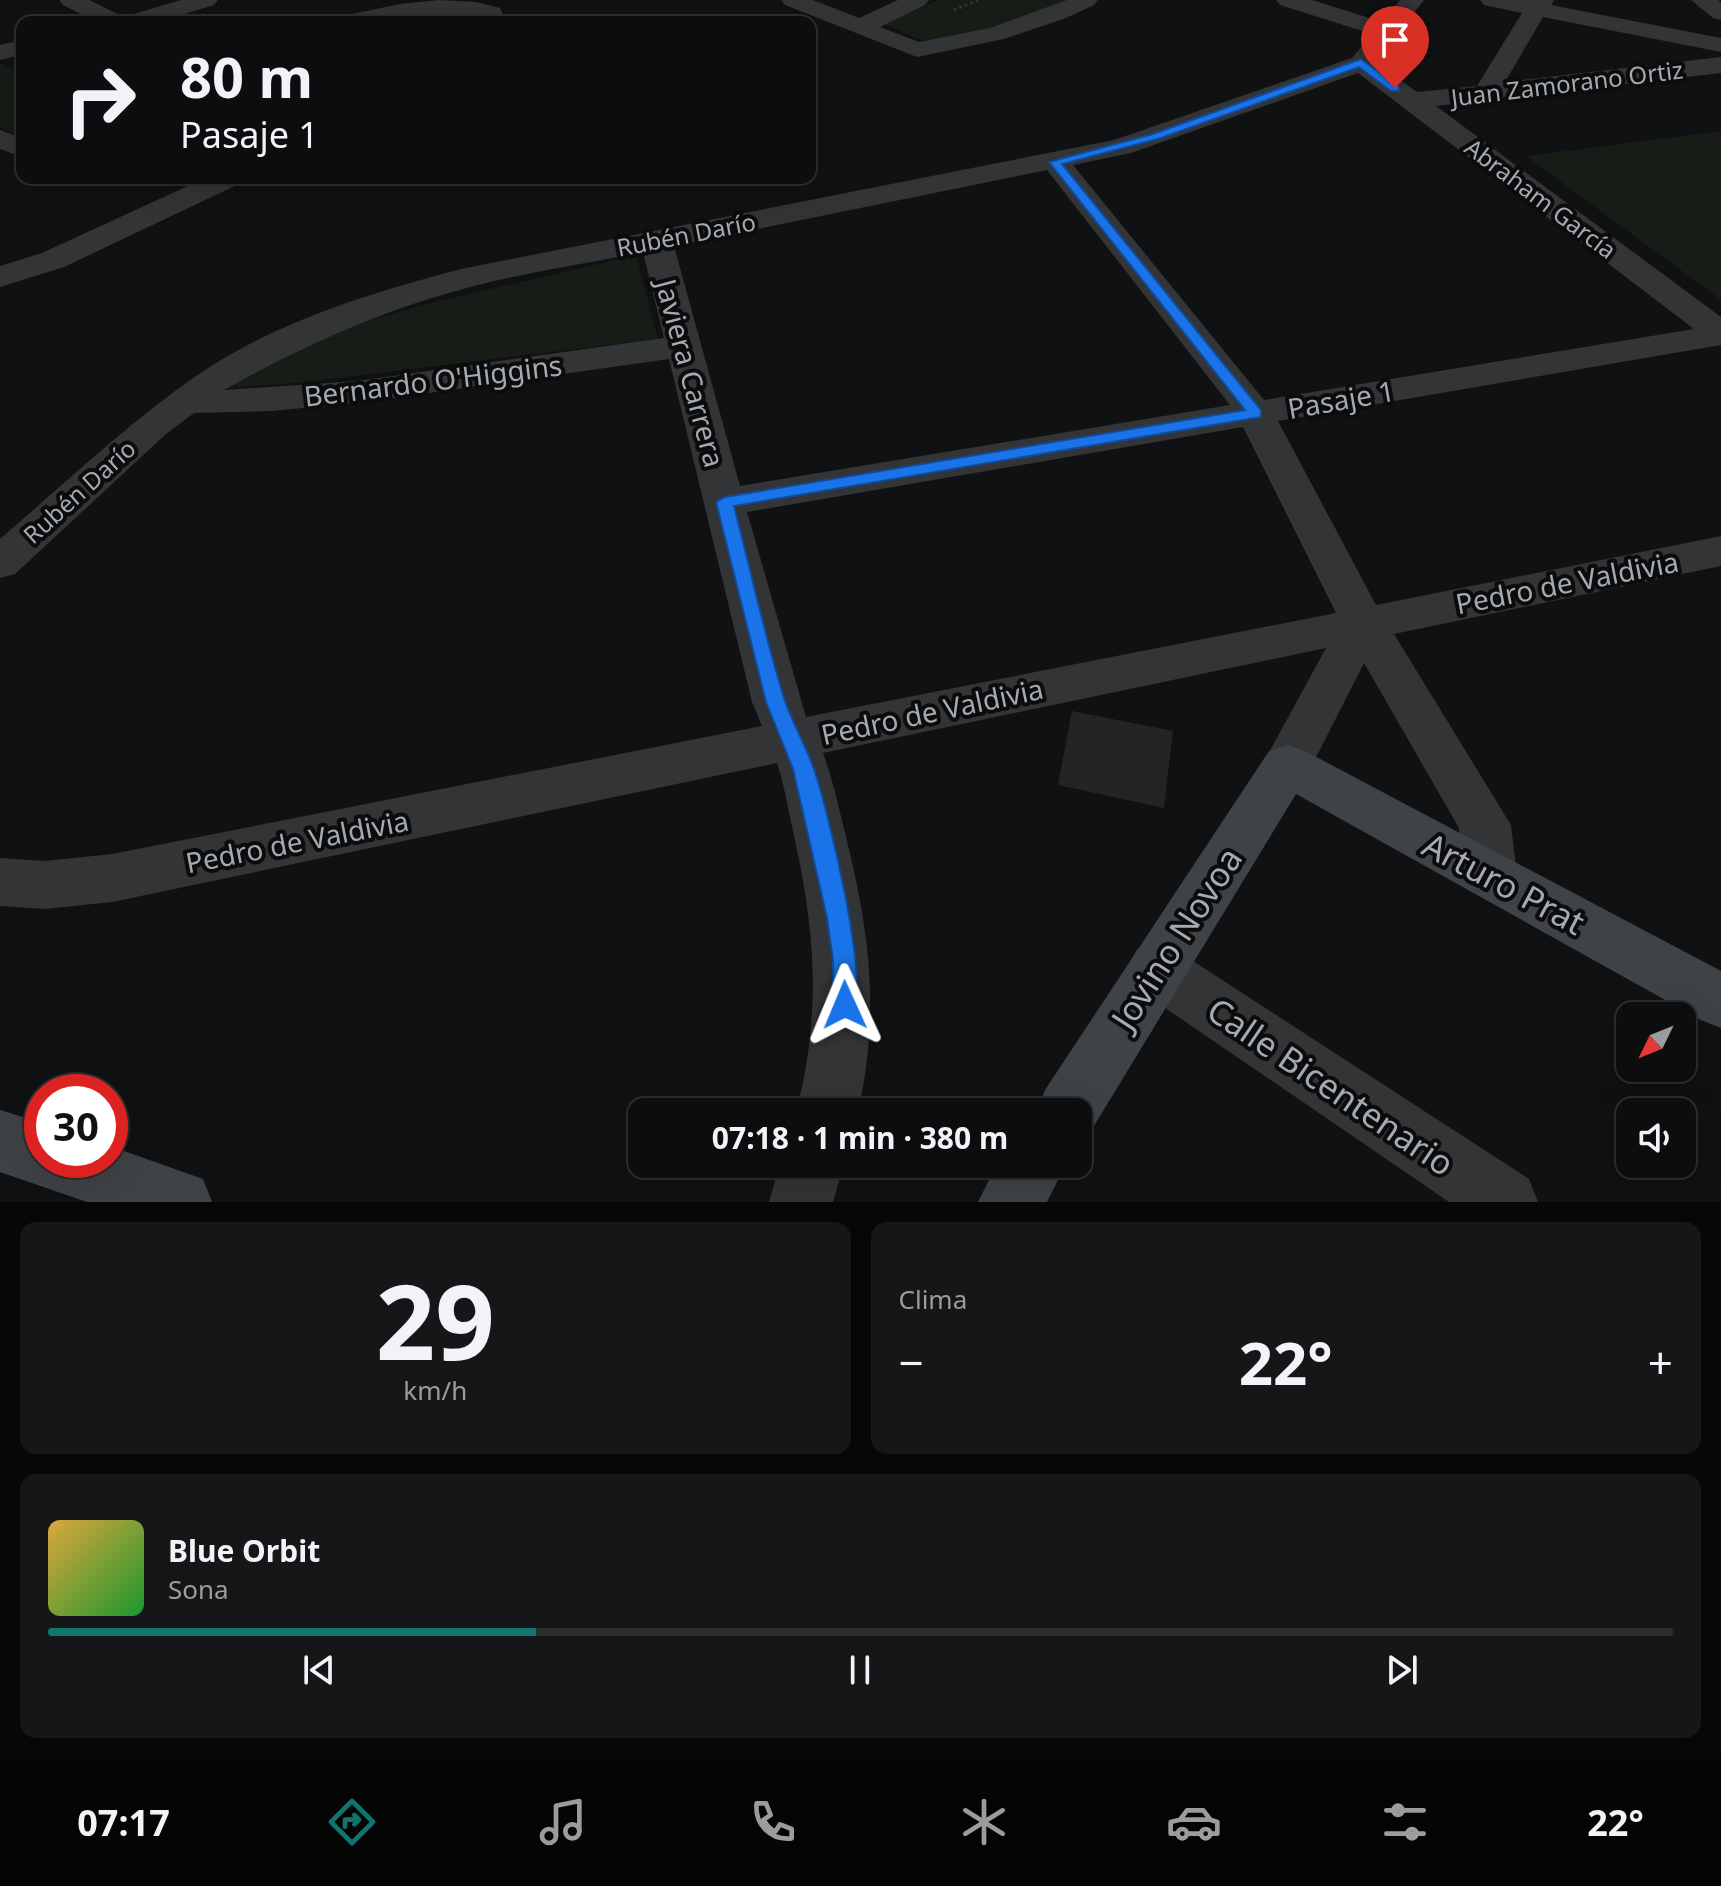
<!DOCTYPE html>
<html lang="es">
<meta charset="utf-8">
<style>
:root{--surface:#0c0d0e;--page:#151617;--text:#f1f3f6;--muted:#9a9c9e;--line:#2c2d2e;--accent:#0f766e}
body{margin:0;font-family:"Noto Sans",sans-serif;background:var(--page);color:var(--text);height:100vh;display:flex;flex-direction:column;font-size:30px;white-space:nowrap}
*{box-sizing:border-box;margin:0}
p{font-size:26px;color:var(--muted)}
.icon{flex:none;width:44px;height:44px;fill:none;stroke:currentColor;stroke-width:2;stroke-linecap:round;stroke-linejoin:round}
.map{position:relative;height:1202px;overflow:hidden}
.sheet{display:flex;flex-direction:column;gap:20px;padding:20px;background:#070708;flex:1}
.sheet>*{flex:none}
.top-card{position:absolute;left:16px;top:16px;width:800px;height:168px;border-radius:16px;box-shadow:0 8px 32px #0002,0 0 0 2px var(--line);background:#0c0d0e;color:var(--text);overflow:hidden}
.needle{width:52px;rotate:227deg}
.controls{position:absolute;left:1616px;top:1002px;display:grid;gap:16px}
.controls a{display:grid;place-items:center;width:80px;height:80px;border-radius:16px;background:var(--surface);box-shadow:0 8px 32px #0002,0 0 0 2px var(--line);font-size:40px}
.speed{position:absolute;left:24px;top:1074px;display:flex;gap:16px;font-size:40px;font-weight:700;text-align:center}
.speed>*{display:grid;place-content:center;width:104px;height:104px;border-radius:50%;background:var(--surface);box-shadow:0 8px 32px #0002,0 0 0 2px var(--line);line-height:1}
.speed .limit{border:12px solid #d22;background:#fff;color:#111}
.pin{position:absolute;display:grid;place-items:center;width:68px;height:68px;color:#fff;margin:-82px -34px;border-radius:50% 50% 50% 0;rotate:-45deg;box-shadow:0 0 8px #0007}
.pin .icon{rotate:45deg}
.me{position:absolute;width:88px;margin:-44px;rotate:359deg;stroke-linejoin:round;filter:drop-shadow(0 0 6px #0008)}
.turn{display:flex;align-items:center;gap:28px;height:168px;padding:0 32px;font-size:36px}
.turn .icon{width:104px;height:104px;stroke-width:2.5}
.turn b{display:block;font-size:56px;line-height:68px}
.big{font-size:60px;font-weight:700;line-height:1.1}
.sheet .widget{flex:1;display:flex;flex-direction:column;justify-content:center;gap:12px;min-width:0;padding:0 28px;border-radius:16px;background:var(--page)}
.sheet .dial{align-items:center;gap:0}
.dial b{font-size:104px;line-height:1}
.song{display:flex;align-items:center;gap:24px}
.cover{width:96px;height:96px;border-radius:12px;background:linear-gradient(135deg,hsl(40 70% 55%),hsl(130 70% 35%))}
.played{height:8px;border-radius:4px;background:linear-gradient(90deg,var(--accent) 30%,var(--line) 30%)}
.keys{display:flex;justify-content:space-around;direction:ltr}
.heat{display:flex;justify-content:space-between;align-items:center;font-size:44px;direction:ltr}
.sheet .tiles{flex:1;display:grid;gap:20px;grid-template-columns:1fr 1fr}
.widget:last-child{grid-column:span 2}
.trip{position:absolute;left:628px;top:1098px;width:464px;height:80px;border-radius:16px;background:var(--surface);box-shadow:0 8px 32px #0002,0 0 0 2px var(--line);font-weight:700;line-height:80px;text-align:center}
.tab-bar{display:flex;height:128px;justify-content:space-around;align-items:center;background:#050506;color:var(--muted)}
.tab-bar .icon{width:56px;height:56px}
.tab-bar .active{color:var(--accent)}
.tab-bar b{font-size:36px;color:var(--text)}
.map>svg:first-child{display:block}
.green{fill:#171c17}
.building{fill:#232426}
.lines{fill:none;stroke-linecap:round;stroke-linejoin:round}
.path{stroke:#383b3d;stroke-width:3;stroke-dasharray:2 4;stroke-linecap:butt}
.street{fill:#323436;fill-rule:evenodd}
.secondary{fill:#404346;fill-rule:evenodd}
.route{fill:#1a73e8;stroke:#114b97;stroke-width:2}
.labels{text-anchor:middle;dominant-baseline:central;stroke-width:8;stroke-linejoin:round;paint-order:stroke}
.far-street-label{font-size:24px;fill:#a3aab1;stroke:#0c0c0d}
.street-label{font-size:28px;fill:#a3aab1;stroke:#0c0c0d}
.near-street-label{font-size:34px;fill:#a3aab1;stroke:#0c0c0d}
</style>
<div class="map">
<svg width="1721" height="1202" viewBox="0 0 1721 1202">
<rect width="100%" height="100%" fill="#101112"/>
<g class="green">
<path d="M937 0H1070C1034 15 957 48 920 39 908 36 896 29 885 24Z"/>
<polygon points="0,63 22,72 22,137 0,127"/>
<polygon points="1721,131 1721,300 1526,156"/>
<polygon points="636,255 658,339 297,383 227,388 316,336 422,305"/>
</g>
<polygon class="building" points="1072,711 1173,731 1164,808 1058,785"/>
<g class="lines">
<polyline class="path" points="954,10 978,0"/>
<g class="street">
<polygon points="59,0 89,0 124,17 181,0 218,0 214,5 158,22 97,22 63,5"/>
<path d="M439 0 476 2 500 8 506 22H482L481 18 476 16C428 11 382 22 334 22L338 17 400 4Z"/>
<polygon points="781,0 813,0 859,18 898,0 929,0 925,5 880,27 919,42 990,28 1067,0 1098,0 1094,5 1066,18 1004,39 917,57 785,5"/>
<path d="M1276 0H1312L1382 22 1400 0H1424L1375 62 1417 92 1477 86 1522 13 1484 5 1480 0H1554L1551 5 1721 38V52L1543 17 1505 82 1721 57V73L1436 106 1721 317V345L1278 421 1376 605 1721 536V566L1394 634 1511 825 1517 875 1509 892 1490 898 1471 892 1463 875 1459 828 1364 663 1305 779 1287 785 1269 779 1262 765 1326 648 823 753C833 780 839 809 846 837 870 933 880 1014 858 1112H796C821 1017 816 936 795 840 789 814 785 788 777 763L112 902 45 909 0 906V858L45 861 112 854 762 726 752 702 669 359 357 403 271 411 194 413 166 434 15 574 0 578V539C64 484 127 424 196 376 274 322 375 291 466 268L1114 140 1352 58 1372 34 1280 5ZM1358 73 1694 329 1264 400 1073 165 1131 153ZM1047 170 1230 405 740 486 674 246ZM643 252 664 338 357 381 224 390C302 346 383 310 470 287 527 272 586 264 643 252ZM1243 427 1336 613 806 717 747 512Z"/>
<polygon points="1691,0 1718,0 1721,2 1721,20 1713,18"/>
<polygon points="22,40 22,55 0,60 0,45"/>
<polygon points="0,130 22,138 22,157 0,149"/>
<polygon points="205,178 244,178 239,184 64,267 0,287 0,266 42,253"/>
<polygon points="1156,943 1176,950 1529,1179 1538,1202 1449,1202 1136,988 1128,969 1136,950"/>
<polygon points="780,1164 844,1164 833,1202 769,1202"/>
</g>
<g class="secondary">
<polygon points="1287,745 1305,751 1721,971 1721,1028 1701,1020 1296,794 1089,1134 1078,1138 1078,1112 1036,1112 1045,1090 1269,751"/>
<polygon points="0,1110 42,1123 42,1160 110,1160 110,1146 203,1179 212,1202 87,1202 0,1172"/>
<polygon points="997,1164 1066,1164 1047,1202 978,1202"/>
</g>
</g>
<path class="route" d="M1361 59 1399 86V91H1391L1359 67 1161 138 1062 164 1261 410V417L734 506C751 571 765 638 785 701 793 724 806 746 814 769 828 811 869 976 853 1013L845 1017 836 1013 833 1005V960L827 918 793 769 766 702 716 502 725 497 1245 410 1049 162 1153 134Z"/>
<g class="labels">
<g class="far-street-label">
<text transform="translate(1567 83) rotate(-7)">Juan Zamorano Ortiz</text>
<text transform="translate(1541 198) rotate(37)">Abraham García</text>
<text transform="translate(686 234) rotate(-11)">Rubén Darío</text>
<text transform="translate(79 491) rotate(-42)">Rubén Darío</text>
</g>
<g class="street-label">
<text transform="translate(691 373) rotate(75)">Javiera Carrera</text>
<text transform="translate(433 380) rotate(-7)">Bernardo O'Higgins</text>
<text transform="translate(1341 399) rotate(-10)">Pasaje 1</text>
<text transform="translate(1567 582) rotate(-11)">Pedro de Valdivia</text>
<text transform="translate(932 711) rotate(-12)">Pedro de Valdivia</text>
<text transform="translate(297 841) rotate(-11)">Pedro de Valdivia</text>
</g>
<g class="near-street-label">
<text transform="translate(1504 883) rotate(28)">Arturo Prat</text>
<text transform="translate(1176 938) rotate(-57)">Jovino Novoa</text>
<text transform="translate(1331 1086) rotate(34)">Calle Bicentenario</text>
</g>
</g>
</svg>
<div class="controls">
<a><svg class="needle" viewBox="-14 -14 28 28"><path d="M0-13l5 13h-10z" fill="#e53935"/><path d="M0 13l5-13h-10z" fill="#9a9c9e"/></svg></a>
<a><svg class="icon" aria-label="sound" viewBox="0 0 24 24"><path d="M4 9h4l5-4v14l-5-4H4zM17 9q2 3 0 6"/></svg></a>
</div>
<div class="speed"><div class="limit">30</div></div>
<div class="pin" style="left:1395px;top:88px;background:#d93025"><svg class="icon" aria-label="arrive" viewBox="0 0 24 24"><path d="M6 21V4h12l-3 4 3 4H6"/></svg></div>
<svg class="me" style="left:845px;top:1005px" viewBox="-20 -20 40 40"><path d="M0-17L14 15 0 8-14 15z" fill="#1a73e8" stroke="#fff" stroke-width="4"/></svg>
<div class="trip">07:18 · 1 min · 380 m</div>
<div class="top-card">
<div class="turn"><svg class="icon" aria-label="right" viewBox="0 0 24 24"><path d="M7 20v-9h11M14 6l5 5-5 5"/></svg><div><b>80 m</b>Pasaje 1</div></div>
</div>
</div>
<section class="sheet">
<div class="tiles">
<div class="widget dial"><b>29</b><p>km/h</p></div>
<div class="widget"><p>Clima</p>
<div class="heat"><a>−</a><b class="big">22°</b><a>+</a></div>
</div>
<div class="widget">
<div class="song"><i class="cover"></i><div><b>Blue Orbit</b><p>Sona</p></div></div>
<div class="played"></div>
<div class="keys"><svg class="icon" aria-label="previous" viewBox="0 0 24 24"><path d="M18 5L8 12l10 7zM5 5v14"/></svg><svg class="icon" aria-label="pause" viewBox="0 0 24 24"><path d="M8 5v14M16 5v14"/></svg><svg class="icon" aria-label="next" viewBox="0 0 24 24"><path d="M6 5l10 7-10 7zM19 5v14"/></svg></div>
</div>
</div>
</section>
<nav class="tab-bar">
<b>07:17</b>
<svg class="icon active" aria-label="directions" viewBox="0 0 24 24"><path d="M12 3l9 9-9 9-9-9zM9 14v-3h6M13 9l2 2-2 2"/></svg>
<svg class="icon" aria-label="music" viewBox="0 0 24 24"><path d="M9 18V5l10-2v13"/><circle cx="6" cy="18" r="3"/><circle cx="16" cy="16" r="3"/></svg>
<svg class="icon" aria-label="phone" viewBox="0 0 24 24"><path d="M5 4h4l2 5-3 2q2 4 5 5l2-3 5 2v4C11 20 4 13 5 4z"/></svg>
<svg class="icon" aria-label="climate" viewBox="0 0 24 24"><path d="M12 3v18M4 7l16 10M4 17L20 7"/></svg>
<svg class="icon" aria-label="car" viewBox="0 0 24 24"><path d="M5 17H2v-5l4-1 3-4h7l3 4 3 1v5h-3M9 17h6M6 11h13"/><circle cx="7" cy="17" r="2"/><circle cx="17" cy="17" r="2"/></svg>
<svg class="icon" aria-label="filters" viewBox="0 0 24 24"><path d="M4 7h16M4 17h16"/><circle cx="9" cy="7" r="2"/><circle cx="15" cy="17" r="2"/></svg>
<b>22°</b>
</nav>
